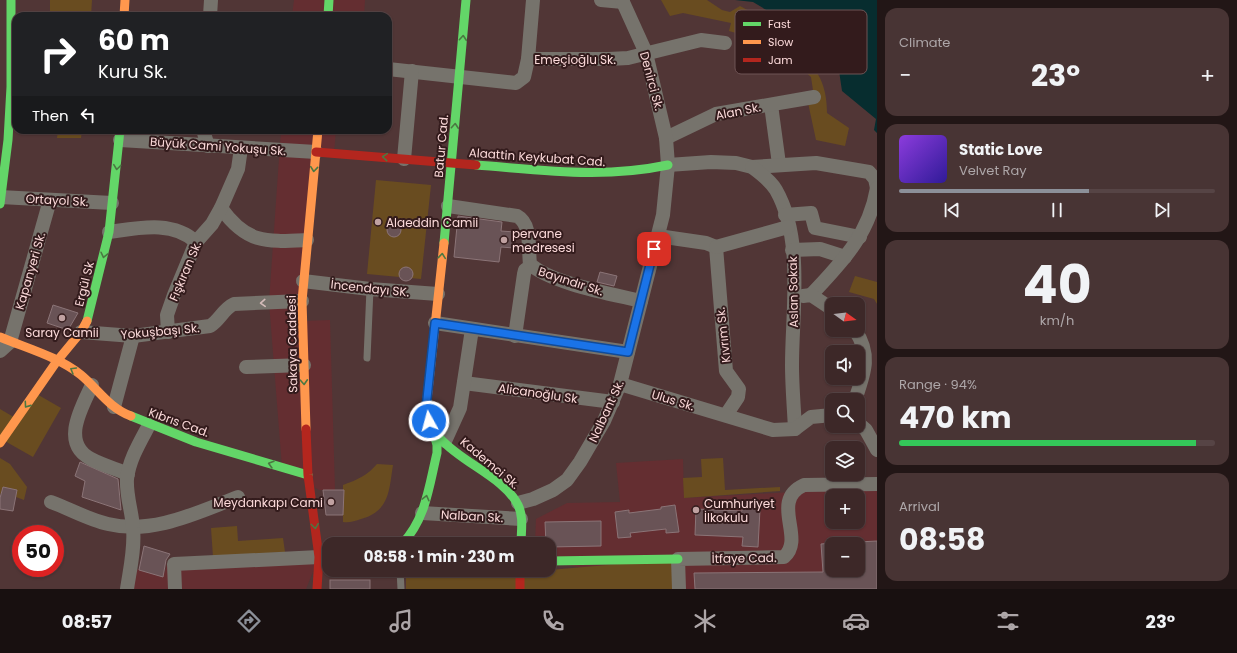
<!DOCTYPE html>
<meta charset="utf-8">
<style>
:root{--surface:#3d2828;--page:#483434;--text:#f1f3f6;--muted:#ada6a8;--line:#564445;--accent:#8c9099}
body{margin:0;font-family:Poppins,sans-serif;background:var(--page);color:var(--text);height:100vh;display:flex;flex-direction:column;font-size:15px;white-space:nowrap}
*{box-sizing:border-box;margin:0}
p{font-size:13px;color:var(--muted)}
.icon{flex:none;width:22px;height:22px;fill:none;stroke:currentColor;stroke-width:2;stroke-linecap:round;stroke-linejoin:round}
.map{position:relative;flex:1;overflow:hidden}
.details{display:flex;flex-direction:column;gap:8px;padding:8px;background:#221616;width:360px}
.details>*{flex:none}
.top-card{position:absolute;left:12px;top:12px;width:380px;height:122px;border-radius:12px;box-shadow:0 1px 3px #0004,0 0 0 1px var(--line);background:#202124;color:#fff;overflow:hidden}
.needle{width:26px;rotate:105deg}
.controls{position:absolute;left:825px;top:297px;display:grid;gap:8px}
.controls a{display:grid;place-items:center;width:40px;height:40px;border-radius:8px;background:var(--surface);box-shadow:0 1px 3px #0004,0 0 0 1px var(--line);font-size:20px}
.speed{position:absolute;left:12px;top:525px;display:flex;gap:8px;font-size:20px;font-weight:700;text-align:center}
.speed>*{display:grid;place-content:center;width:52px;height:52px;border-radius:50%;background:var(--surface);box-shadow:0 1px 3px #0004,0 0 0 1px var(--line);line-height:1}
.speed .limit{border:6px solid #d22;background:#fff;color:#111}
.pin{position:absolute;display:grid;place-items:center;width:34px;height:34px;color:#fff;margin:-17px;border-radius:8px;box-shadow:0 2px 6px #0006}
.me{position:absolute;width:44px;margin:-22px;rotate:353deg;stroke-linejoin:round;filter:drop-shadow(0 0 3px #0008)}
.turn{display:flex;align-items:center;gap:14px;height:84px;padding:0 20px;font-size:18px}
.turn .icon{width:52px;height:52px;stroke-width:2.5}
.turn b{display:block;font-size:28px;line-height:34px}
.then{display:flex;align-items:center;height:38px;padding:0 20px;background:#0003;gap:8px;font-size:15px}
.big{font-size:30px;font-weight:700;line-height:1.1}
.details .tile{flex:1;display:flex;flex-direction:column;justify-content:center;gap:6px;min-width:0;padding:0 14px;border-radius:12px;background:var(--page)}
.details .dial{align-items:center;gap:0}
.dial b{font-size:52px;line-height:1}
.song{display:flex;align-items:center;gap:12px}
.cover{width:48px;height:48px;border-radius:6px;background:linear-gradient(135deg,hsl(270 70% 55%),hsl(250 70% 35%))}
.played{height:4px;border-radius:2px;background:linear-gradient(90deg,var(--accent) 60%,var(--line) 60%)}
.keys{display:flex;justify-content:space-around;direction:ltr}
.heat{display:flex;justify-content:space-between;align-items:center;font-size:22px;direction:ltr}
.charge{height:6px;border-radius:3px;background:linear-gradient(90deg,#34c759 94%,var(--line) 0)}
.trip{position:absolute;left:322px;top:537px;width:234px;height:40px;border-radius:12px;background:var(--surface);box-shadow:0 1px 3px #0004,0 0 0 1px var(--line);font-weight:700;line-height:40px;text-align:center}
.tab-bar{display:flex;height:64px;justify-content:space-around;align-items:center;background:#181010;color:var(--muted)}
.tab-bar .icon{width:28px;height:28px}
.tab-bar .current{color:var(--accent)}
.tab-bar b{font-size:18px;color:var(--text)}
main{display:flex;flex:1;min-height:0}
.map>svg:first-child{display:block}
.built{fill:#642e31;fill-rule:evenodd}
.green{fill:#694c20}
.water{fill:#072d2f}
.building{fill:#695356;stroke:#8b7477}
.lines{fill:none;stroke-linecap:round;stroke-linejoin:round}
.lane{stroke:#76736c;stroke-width:7}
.street{stroke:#76736c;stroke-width:14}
.fast{stroke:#63d668;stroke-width:9}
.slow{stroke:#ff974d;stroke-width:9}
.jam{stroke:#b3261e;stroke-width:9}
.oneway{stroke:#4b7842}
.oneway2{stroke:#d4bbb9}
.route-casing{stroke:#114b97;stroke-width:10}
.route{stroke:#1a73e8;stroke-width:7}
.poi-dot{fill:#c0a1a1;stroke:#331b1c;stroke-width:1.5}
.labels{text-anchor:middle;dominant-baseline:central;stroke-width:4;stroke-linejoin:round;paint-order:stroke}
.street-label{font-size:12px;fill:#fcdada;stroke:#331b1c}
.poi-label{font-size:12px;fill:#fcdada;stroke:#331b1c;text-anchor:start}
.key{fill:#331b1c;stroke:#6f5455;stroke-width:1}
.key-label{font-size:11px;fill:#fcdada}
</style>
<main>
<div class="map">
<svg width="877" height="589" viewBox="0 0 877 589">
<rect width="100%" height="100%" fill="#513636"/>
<g class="built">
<polygon points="294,0 365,0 364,16 292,16"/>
<polygon points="281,130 336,130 334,153 316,152 302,321 330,320 335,490 319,490 282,467 269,302"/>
<path d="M683 459 684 498 793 492 877 484V589H679L549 561V544H535L536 519 567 503 620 502 616 463ZM832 496H858V522H832ZM832 544H858V570H832Z"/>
<polygon points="319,557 306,589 127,589 137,569 163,577 168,561"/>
</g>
<g class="green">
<polygon points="50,0 92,0 91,16 50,16"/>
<path d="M661 0H707L722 10 730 12 740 6 766 20 765 30 789 43 797 36 810 50 803 57C821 72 827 90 827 113L849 128 845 146 816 140 807 98 814 97 811 77 795 63 785 57 761 52 764 41 729 31 731 23 683 13 670 16Z"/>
<polygon points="58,130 82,130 81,138 57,138"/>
<polygon points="376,180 431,185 421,279 367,274"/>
<polygon points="855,276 877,282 877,304 874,299 849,292"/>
<polygon points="35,393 61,408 33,457 3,440 0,443 0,409 17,419"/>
<polygon points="0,458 10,464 27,487 24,500 16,497 17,490 3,487 0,495"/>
<polygon points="723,458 725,490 780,487 780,491 684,498 683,478 702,477 701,459"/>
<path d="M377 464 393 465C389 490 390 511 361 519 355 521 349 523 343 522V485C357 480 368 475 377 464Z"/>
<polygon points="237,526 238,541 283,538 285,552 213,557 211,528"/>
<polygon points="678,559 679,589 406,589 406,570 549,570"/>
</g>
<polygon class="water" points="735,0 877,0 877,133 874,130 876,119 842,91 836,50 806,24 783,20 753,2"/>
<g class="building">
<polygon points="458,216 502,222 501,231 515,232 514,248 501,247 499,262 454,257"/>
<circle cx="394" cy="230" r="7"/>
<circle cx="406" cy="274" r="7"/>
<polygon points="600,272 617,276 614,286 597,282"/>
<polygon points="53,305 78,313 68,330 47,323"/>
<polygon points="80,462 118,479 121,510 82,497 85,481 75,476"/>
<polygon points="3,487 17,490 13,511 0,509 0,498"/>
<polygon points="323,490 344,490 343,515 326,515"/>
<polygon points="675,505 679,532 666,533 666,529 630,533 631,537 618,538 615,512 629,510 629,513 661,509 661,507"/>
<polygon points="742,508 760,509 758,547 742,546 743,537 695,535 696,509 742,511"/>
<polygon points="601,521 601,546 549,547 549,544 546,544 545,522"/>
<polygon points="877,541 877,589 695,589 694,573 823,572 821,544 832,543 832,570 858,570 858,542"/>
<polygon points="144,546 170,554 166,560 163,577 139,570"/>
<rect x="330" y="580" width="40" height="9"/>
</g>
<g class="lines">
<g class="lane">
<polyline points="367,358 370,289"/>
<polyline points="400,570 401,589"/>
</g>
<g class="street">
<polyline points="601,0 623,2"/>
<polyline points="210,16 211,0"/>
<polyline points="528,59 609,59 628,58 701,40 725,43"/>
<polyline points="388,69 516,83 524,77 528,59 533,0"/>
<polyline points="771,105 779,164"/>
<polyline points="203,130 208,146"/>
<polyline points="666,138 716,114 814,97"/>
<polyline points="120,140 316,152"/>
<polyline points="404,159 412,71"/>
<polyline points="668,165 711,162 736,163 752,167 816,163 869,172 875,179 877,188"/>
<path d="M752 167C760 173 770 180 776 190 804 239 792 311 792 365 792 386 794 408 795 429"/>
<polyline points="0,197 112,203"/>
<path d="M448 206 517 216C532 224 528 249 530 264 550 283 612 294 641 301"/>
<path d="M221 208C247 244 266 242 307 240"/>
<polyline points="785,215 811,213 815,228 860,237"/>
<path d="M109 232C138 228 173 220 196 242"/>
<polyline points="658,236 706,243 716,247"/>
<polyline points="716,247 726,371 739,389 738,397 726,415"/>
<polyline points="716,247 788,227"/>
<polyline points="792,250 820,249 845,257"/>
<polyline points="303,281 370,289 438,294"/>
<path d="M811 295C842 262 869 235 877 188"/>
<polyline points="803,296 811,295 832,309"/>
<polyline points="435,323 628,352"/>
<path d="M855 330C872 355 864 374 855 400"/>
<path d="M81 332 133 336 210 326C220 320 223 309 234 304L302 301"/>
<polyline points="168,332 167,315 174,295 196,242 212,224 221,208 238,169 241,148"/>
<polyline points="515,336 524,274 525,270 531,266"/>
<polyline points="0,351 10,342 50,200"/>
<polyline points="246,367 304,365"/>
<polyline points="464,383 613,402"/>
<polyline points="620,384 773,430 795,429 811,417 832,415"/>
<path d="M92 385C82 407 60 443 91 459 102 465 116 469 128 474"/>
<polyline points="114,407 133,336"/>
<polyline points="858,423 866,430 877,450"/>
<polyline points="445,441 460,408 472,329"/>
<path d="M51 502C70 509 89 520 108 524 153 535 198 512 238 497"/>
<polyline points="518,503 533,499 553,490 567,480 580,462 604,421 620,384 663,215 668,165 666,138 646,53 622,0"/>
<polyline points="422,513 521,519"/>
<path d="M127 589C130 569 135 548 133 528 132 511 126 496 127 479 129 460 140 442 149 425"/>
<polyline points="175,589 174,564 319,557"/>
<path d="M679 589 678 559 784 557C806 538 769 501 804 485L877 484"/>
</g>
<g class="fast">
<polyline points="328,16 329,0"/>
<path d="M476 165C543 170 601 179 668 165"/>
<polyline points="0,204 8,140 11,87 11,0"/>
<polyline points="444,243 466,0"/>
<polyline points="87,321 109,232 120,130"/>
<path d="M427 400C421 453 499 466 518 505 524 517 521 531 521 544"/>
<polyline points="131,416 196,442 308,475"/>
<path d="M402 544C426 519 429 486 437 453V445L432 427"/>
<polyline points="549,561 678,559"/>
</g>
<g class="slow">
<polyline points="124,16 125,0"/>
<path d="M0 337C26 348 59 357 81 375 98 389 109 408 131 416"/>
<polyline points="427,400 444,243"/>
<polyline points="306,429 302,301 318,130"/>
<polyline points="0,443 57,361 81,332 87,321"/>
</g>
<g class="jam">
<polyline points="316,152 476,165"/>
<polyline points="306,429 308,475 319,557 317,589"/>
<polyline points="520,570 520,589"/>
</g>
</g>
<defs><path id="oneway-chevron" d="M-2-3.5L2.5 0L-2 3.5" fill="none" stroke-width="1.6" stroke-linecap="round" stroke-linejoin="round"/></defs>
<g class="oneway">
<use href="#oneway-chevron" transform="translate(463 38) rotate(-85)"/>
<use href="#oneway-chevron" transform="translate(455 126) rotate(-85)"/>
<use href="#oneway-chevron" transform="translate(385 157) rotate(-175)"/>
<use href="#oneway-chevron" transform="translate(117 167) rotate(97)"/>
<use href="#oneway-chevron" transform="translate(314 169) rotate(96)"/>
<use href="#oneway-chevron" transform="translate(104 255) rotate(103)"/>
<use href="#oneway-chevron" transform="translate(442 256) rotate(-84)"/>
<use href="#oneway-chevron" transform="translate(73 370) rotate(-150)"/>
<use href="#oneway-chevron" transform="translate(304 382) rotate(87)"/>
<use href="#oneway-chevron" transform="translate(27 405) rotate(125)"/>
<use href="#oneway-chevron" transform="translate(271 464) rotate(-164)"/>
<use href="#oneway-chevron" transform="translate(426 498) rotate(-76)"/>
<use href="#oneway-chevron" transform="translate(315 526) rotate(83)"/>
</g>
<use class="oneway2" href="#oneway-chevron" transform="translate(263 303) rotate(177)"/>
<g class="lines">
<defs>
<polyline id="route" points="429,421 426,408 435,323 628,352 654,249"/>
</defs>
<use href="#route" class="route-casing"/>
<use href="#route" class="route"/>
</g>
<g class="poi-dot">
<circle cx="378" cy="222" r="4"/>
<circle cx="504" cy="240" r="4"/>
<circle cx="62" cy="318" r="4"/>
<circle cx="331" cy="502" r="4"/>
<circle cx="696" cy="510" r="4"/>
</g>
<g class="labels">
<g class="street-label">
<text x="575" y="59">Emeçioğlu Sk.</text>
<text transform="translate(652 81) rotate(75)">Denirci Sk.</text>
<text transform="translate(738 111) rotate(-11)">Alan Sk.</text>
<text transform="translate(218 146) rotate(4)">Büyük Cami Yokuşu Sk.</text>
<text transform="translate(441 146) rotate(-85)">Batur Cad.</text>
<text transform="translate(537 157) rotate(4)">Alaattin Keykubat Cad.</text>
<text transform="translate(57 200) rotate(3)">Ortayol Sk.</text>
<text transform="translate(30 271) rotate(-74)">Kapanyeri Sk.</text>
<text transform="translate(185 271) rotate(-67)">Fışkıran Sk.</text>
<text transform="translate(571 281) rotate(18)">Bayındır Sk.</text>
<text transform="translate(84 284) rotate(-76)">Ergül Sk</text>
<text transform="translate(370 288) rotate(6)">İncendayı SK.</text>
<text transform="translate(793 292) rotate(-91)">Aslan Sokak</text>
<text transform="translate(160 331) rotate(-5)">Yokuşbaşı Sk.</text>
<text transform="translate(723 335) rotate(-96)">Kıvrım Sk.</text>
<text transform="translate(292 344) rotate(-91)">Sakaya Caddesi</text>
<text transform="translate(538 393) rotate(8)">Alicanoğlu Sk</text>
<text transform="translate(673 400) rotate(17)">Ulus Sk.</text>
<text transform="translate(606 411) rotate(-65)">Nalbant Sk.</text>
<text transform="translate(179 422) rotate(20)">Kıbrıs Cad.</text>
<text transform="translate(490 463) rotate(40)">Kademci Sk.</text>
<text transform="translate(472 516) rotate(3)">Nalban Sk.</text>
<text transform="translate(744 558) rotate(-1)">İtfaye Cad.</text>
</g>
<g class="poi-label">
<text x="386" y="222">Alaeddin Camii</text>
<text x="512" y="233">pervane<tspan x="512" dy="14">medresesi</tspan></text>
<text x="62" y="332" text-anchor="middle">Saray Camii</text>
<text x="323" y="502" text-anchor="end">Meydankapı Cami</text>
<text x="704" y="503">Cumhuriyet<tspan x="704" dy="14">İlkokulu</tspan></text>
</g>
</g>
<rect x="735" y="10" width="132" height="64" rx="6" class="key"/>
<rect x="743" y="22" width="18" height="4" fill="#63d668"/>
<rect x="743" y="40" width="18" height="4" fill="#ff974d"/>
<rect x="743" y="58" width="18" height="4" fill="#b3261e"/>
<g class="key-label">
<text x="768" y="28">Fast</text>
<text x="768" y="46">Slow</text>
<text x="768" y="64">Jam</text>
</g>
</svg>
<div class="controls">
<a><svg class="needle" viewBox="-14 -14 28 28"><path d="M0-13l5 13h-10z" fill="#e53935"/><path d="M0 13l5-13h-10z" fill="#ada6a8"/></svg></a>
<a><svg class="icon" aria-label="sound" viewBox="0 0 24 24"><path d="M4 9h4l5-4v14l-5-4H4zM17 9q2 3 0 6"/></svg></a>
<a><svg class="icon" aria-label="search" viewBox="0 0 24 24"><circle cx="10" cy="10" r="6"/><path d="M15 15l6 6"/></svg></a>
<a><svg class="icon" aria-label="layers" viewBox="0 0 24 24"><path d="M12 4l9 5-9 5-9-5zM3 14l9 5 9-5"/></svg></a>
<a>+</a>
<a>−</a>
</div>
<div class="speed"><div class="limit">50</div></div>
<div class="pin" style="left:654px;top:249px;background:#d93025"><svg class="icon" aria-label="arrive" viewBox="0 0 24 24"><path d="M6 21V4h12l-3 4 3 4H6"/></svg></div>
<svg class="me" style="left:429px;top:421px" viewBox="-20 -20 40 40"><circle r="17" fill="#1a73e8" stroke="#fff" stroke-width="3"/><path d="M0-11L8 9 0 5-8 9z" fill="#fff"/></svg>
<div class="trip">08:58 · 1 min · 230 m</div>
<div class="top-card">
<div class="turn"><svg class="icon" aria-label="right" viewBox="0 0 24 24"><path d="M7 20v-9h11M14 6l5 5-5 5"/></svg><div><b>60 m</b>Kuru Sk.</div></div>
<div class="then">Then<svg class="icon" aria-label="left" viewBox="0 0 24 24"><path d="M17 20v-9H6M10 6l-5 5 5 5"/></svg></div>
</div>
</div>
<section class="details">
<div class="tile"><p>Climate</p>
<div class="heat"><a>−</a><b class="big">23°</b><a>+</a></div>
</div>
<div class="tile">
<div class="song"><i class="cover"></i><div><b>Static Love</b><p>Velvet Ray</p></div></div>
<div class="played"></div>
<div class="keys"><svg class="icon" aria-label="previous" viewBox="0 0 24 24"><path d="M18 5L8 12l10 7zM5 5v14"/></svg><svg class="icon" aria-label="pause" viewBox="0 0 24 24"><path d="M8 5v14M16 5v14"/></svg><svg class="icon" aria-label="next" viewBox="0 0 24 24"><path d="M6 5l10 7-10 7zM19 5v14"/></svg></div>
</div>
<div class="tile dial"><b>40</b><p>km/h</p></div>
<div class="tile"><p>Range · 94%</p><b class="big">470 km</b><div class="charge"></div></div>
<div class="tile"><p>Arrival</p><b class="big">08:58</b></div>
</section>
</main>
<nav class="tab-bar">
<b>08:57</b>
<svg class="icon current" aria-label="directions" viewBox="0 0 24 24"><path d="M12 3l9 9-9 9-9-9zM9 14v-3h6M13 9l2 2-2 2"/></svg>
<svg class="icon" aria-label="music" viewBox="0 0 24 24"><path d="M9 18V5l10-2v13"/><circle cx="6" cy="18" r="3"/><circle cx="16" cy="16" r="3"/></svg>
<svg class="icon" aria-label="phone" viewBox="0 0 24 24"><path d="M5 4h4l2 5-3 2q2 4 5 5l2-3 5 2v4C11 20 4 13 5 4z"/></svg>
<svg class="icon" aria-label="climate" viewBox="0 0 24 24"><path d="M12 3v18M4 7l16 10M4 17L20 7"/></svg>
<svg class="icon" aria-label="car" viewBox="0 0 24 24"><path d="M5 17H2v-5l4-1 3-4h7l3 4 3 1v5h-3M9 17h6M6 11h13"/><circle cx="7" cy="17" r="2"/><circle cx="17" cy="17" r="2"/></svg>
<svg class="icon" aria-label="filters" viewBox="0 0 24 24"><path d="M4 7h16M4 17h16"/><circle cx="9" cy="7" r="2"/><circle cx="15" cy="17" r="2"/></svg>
<b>23°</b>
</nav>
